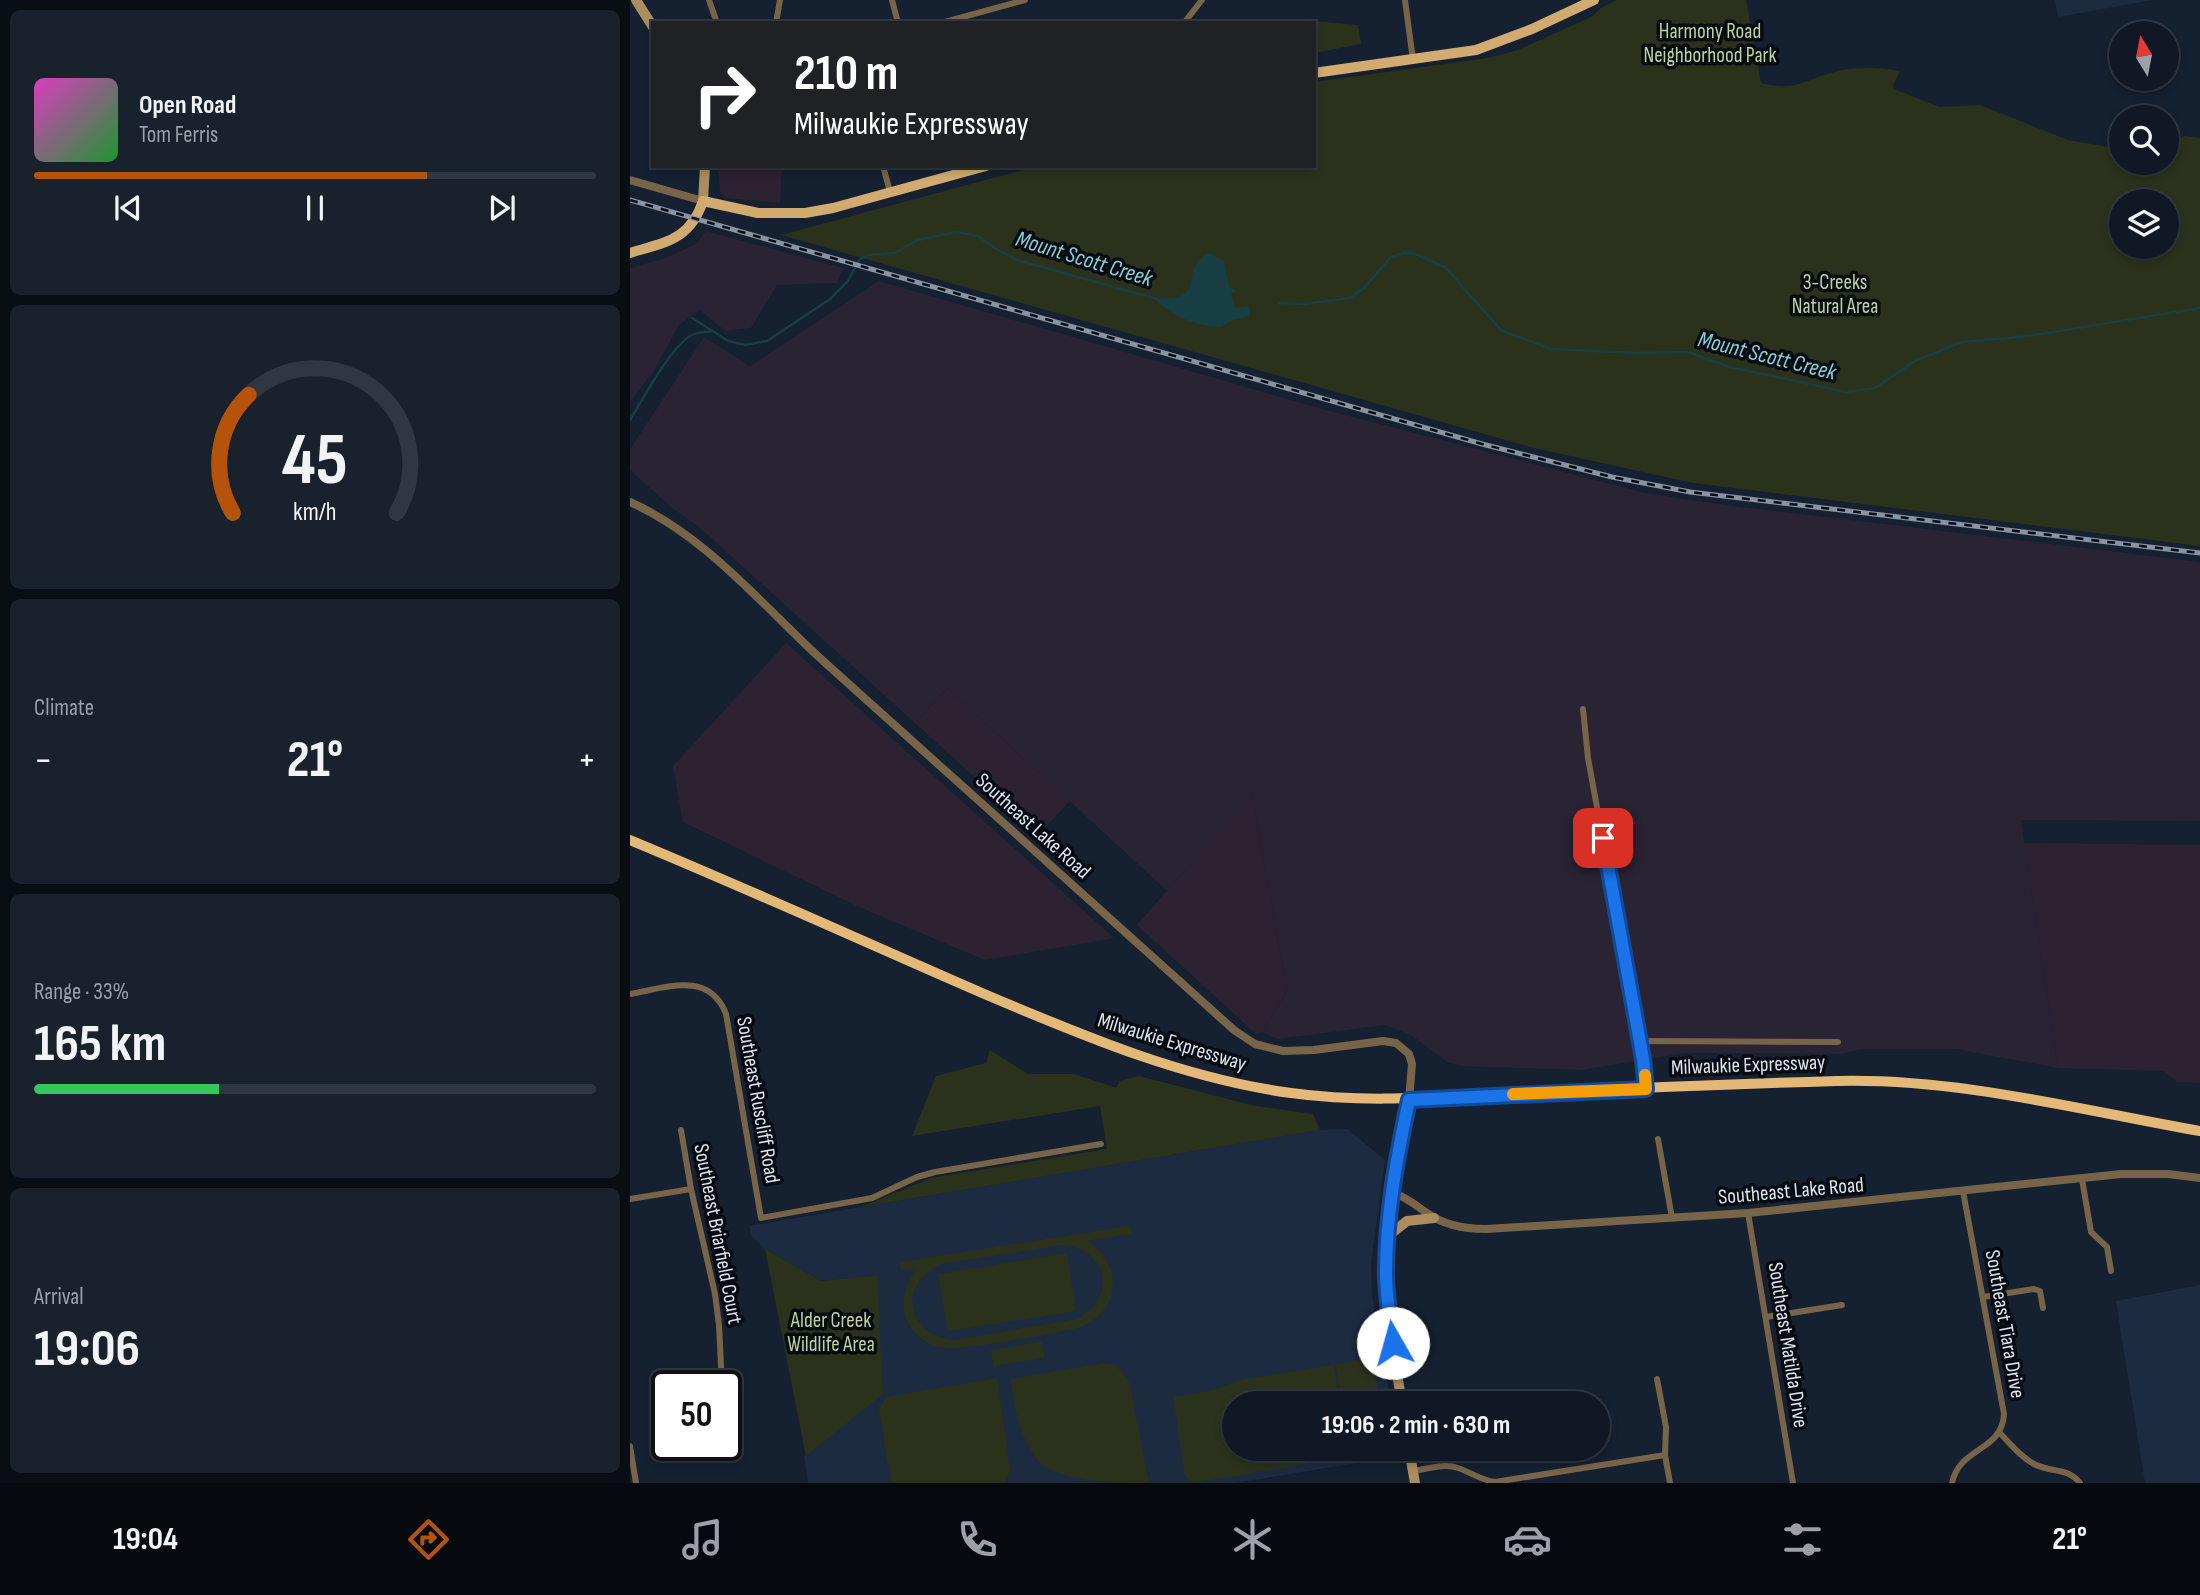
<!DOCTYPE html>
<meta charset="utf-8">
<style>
:root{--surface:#101825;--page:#19212d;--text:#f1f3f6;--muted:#9ca0a7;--line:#303742;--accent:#b45309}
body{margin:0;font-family:"Sofia Sans Condensed",sans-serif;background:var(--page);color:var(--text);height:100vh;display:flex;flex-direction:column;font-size:26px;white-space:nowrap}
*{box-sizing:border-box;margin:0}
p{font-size:23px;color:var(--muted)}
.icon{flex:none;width:38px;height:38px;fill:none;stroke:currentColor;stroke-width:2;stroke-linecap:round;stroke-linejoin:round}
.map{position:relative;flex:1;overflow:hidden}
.panel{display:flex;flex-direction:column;gap:10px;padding:10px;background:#090d14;width:630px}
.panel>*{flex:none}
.banner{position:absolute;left:21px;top:21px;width:665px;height:147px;border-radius:0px;box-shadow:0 4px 10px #0003,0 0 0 2px var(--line);background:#202124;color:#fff;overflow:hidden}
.needle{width:46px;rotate:350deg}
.fabs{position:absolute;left:1479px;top:21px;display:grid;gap:14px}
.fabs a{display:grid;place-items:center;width:70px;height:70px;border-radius:50%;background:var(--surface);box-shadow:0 4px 10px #0003,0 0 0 2px var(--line);font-size:35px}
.speed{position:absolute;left:21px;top:1370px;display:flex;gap:14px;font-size:35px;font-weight:700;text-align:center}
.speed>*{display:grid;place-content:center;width:91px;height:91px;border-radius:50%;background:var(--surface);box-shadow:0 4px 10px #0003,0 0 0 2px var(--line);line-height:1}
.speed .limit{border:4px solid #111;border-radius:10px;background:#fff;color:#111}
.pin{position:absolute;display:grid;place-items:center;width:60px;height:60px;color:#fff;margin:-30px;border-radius:14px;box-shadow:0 4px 10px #0006}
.me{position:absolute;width:77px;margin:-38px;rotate:353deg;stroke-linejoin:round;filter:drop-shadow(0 0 5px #0008)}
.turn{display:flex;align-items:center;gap:24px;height:147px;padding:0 28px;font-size:32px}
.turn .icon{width:91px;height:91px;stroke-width:2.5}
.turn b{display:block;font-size:49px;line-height:60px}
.big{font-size:52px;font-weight:700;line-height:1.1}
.panel .widget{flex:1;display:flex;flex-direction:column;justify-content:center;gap:10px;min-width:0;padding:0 24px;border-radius:10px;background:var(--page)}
.panel .dial{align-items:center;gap:0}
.dial svg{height:182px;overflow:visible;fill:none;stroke:var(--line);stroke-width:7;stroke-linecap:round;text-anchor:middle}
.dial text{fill:var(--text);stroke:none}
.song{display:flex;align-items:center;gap:21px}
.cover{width:84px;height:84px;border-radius:10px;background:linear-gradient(135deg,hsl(310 70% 55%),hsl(130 70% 35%))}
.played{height:7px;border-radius:4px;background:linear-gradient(90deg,var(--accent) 70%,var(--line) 70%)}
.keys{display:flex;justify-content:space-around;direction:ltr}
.heat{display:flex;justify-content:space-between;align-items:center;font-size:38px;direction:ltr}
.charge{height:10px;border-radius:5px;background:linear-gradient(90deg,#34c759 33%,var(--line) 0)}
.trip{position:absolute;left:592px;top:1391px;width:388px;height:70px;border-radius:35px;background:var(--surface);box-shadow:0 4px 10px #0003,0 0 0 2px var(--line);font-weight:700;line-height:70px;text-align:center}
.tabs{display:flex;height:112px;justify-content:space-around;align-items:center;background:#060a0f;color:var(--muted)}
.tabs .icon{width:49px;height:49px}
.tabs .on{color:var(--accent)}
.tabs b{font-size:32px;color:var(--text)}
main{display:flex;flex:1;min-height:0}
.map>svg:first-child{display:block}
.commercial{fill:#2d2231}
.industrial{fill:#292333}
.built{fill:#1d2b41}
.green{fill:#2a321c;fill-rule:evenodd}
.water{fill:#173f43}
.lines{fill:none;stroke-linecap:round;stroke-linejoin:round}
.stream{stroke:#173f43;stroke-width:2.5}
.minor{stroke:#786549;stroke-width:6}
.tertiary{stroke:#786549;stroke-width:8}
.secondary{stroke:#ab8d5f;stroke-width:10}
.primary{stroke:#d2ab70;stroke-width:10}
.trunk{stroke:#e4b978;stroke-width:10}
.rail-casing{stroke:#8a93a1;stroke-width:5}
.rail{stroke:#060a11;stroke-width:2.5;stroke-dasharray:8;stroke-linecap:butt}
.route-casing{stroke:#114b97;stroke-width:18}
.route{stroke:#1a73e8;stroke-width:12}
.slow{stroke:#f59e0b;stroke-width:12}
.labels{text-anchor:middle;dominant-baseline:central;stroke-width:7;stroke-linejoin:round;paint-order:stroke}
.park-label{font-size:21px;fill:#bed39d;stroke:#060a11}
.street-label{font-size:21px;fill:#dde4f0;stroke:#060a11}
.water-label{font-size:23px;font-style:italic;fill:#85d0d8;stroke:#060a11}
</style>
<main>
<section class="panel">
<div class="widget">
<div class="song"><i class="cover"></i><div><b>Open Road</b><p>Tom Ferris</p></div></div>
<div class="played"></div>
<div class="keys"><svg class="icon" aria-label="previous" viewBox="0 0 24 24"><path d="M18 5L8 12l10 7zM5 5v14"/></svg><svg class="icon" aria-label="pause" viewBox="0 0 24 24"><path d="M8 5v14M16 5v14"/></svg><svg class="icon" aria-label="next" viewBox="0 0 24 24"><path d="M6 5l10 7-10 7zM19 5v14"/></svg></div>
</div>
<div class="widget dial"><svg viewBox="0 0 100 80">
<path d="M14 69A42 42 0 1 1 86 69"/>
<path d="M14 69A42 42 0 0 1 21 17" stroke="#b45309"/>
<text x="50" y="56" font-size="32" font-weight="700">45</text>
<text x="50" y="72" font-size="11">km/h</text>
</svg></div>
<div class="widget"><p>Climate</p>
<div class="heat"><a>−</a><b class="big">21°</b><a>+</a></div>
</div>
<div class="widget"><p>Range · 33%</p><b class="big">165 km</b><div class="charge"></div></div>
<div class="widget"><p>Arrival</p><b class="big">19:06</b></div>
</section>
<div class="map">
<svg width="1570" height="1483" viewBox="0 0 1570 1483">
<rect width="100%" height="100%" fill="#152031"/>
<g class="commercial">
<polygon points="88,166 152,166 150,203 95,198 90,191"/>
<polygon points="156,643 484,938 355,960 229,907 53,822 43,766"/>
<polygon points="317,688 440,801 413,830 405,832 285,723"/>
<polygon points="622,794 657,991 632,1032 626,1034 507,925"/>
<polygon points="1394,843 1570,845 1570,1083 1547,1082 1533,1071 1428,1068"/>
</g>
<g class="industrial">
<polygon points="76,231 213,268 207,283 147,285 121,328 95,331 70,310 49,325 23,372 0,402 0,268 36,258 66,244"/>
<polygon points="249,281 685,407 1015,493 1095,505 1570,562 1570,821 1391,820 1428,1068 1326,1049 1231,1049 1213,1054 1056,1053 952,1070 831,1066 817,1062 781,1035 755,1025 648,1039 632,1032 657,991 622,795 537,891 317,688 285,723 68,526 42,508 0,470 0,449 74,337 120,366"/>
</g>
<g class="built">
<polygon points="1425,0 1523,0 1428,17"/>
<polygon points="717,1129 755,1160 741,1263 742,1294 761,1403 604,1404 604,1449 768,1449 770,1456 605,1483 178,1483 174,1456 252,1394 246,1275 191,1281 135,1249 122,1236 119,1226 690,1130"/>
<polygon points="1570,1285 1570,1483 1515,1483 1486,1301"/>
</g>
<g class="green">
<path d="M987 0H1116L1131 83C1169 92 1172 80 1205 72 1226 66 1248 68 1270 71L1263 85 1264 89 1309 107 1350 105 1438 140 1491 149V163H1536L1537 141 1554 136 1570 138V546L1063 483 904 448 151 235 408 166H684V82L858 58 888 50 963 16 971 8ZM1491 201H1536V247H1491Z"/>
<polygon points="684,21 728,25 731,44 684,53 684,23 675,23"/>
<polygon points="360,1050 398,1074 444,1074 487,1088 489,1081 509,1076 625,1106 683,1114 690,1130 231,1207 301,1178 477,1149 470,1106 282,1136 306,1076 356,1063"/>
<path d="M500 1226 502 1234 458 1241C494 1267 491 1311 449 1328 421 1333 325 1354 304 1346 292 1341 281 1331 277 1320 270 1302 275 1284 286 1269L271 1270 269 1262ZM432 1245C478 1248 488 1298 447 1319L323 1340C275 1334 268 1283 311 1264Z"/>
<polygon points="135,1249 191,1281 247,1275 253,1394 176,1456"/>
<polygon points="437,1253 446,1311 318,1331 308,1274"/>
<polygon points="412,1342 415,1358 363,1366 361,1350"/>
<polygon points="742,1358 750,1403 712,1403 705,1364"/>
<path d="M473 1363 485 1364 499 1381 519 1483C486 1483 439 1483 413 1465 390 1445 384 1406 381 1379Z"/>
<polygon points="704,1365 710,1403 604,1404 604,1449 718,1449 718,1452 711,1458 563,1483 555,1476 543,1397 580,1391 614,1379"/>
<polygon points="367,1378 380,1471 375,1483 261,1483 249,1410 256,1397"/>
</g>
<path class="water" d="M579 253 594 261 599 287 606 290 601 294 605 308 619 306 620 316 603 320 591 327C568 327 539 315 524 298 583 302 545 270 579 253Z"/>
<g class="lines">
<g class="stream">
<polyline points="649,303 674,304 720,298 734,288 761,257 774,253 785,254 815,267 871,330 921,349 1006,353 1058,352 1100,367 1216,392 1245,388 1285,361 1332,342 1399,336 1570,308"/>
<polyline points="62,318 98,341 115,345 137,341 200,299 218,281 229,260 239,255 265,253 288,240 327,232 348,236 366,249 387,260 527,299"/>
<path d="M0 420C12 400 42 345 62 335 68 332 77 332 83 331"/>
</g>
<g class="minor">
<polyline points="79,0 87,23"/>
<polyline points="262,0 268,23"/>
<polyline points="775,0 783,60"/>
<polyline points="146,23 150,0"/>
<polyline points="311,23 395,0"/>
<polyline points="554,23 572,0"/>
<polyline points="253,166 260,192"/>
<polyline points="953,709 958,758 1013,1059 1016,1089"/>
<path d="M0 994C35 988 79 970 96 1014L131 1218 242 1198 287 1177 305 1172 471 1144"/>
<polyline points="1009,1041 1208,1042"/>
<polyline points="51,1130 61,1189 85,1294 89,1325 92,1386"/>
<polyline points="1028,1139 1042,1218"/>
<polyline points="1452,1179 1461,1232 1477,1247 1481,1271"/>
<polyline points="0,1199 61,1189"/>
<polyline points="1118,1213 1163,1483"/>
<polyline points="1353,1297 1404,1289 1410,1291 1413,1308"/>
<polyline points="1136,1317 1212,1305"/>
<polyline points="1027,1379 1036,1427 1035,1455 1040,1483"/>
<path d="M1370 1433C1380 1444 1391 1457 1404 1464 1421 1473 1438 1467 1450 1483"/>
<polyline points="0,1446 6,1483"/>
<path d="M783 1471C797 1469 814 1463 828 1468 841 1472 850 1480 865 1482L1035 1455"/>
<path d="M1322 1483C1330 1446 1372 1452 1374 1414L1333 1191"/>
</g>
<g class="tertiary">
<polyline points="0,180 73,201"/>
<path d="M0 502C76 536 131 604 191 659 329 783 467 906 604 1030L625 1044 653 1051 684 1050 753 1041 766 1043 779 1054 782 1064 779 1100"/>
<path d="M763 1193C777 1197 785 1205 797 1213 815 1226 835 1229 856 1229L1118 1213 1491 1174H1538L1570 1178"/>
</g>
<g class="secondary">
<polyline points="6,0 23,27"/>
<polyline points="73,201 75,166"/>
<polyline points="758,1236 777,1221 804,1218"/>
<path d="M772 1404C765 1360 756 1315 756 1270 756 1214 768 1155 779 1100"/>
<polyline points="779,1449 785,1483"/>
</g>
<g class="primary">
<polyline points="684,73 846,50 902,29 964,0"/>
<path d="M0 253C36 242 60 240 73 201L128 213H175L203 208 356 166"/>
</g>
<path class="trunk" d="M0 840C121 890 239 944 359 996 456 1037 556 1079 661 1093 740 1104 818 1096 897 1093 1000 1088 1104 1084 1207 1081 1329 1078 1450 1110 1570 1131"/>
<defs>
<polyline id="rail" points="0,200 852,444 982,477 1060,492 1570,553"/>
</defs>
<use href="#rail" class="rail-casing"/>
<use href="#rail" class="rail"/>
</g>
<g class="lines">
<defs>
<path id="route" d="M763 1343C760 1319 756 1296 756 1272 756 1215 767 1156 779 1100L1016 1089 1013 1059 973 838"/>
</defs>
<use href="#route" class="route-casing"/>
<use href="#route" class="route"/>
<polyline class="slow" points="883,1094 1016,1089 1015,1075"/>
</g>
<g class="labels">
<g class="park-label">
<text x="1080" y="31">Harmony Road<tspan x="1080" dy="24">Neighborhood Park</tspan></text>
<text x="1205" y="282">3-Creeks<tspan x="1205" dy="24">Natural Area</tspan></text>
<text x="201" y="1320">Alder Creek<tspan x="201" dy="24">Wildlife Area</tspan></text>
</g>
<g class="street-label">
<text transform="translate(403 826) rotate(42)">Southeast Lake Road</text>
<text transform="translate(542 1042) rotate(17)">Milwaukie Expressway</text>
<text transform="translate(1118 1065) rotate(-2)">Milwaukie Expressway</text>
<text transform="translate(128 1100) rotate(80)">Southeast Ruscliff Road</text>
<text transform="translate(1161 1191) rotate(-5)">Southeast Lake Road</text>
<text transform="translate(88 1234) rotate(79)">Southeast Briarfield Court</text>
<text transform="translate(1375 1324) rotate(80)">Southeast Tiara Drive</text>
<text transform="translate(1158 1345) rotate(81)">Southeast Matilda Drive</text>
</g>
<g class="water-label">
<text transform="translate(454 259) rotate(17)">Mount Scott Creek</text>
<text transform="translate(1137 356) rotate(14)">Mount Scott Creek</text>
</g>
</g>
</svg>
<div class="fabs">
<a><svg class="needle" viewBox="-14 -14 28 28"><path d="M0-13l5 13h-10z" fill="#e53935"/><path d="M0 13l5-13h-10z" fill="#9ca0a7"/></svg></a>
<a><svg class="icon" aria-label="search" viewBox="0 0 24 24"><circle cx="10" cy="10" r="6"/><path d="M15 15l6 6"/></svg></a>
<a><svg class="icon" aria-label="layers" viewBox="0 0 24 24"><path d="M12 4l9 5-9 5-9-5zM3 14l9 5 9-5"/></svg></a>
</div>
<div class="speed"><div class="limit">50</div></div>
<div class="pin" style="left:973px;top:838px;background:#d93025"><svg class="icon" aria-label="arrive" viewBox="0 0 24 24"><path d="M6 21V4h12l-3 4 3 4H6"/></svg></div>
<svg class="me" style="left:763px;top:1343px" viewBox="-20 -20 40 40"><circle r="19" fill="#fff"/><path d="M0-13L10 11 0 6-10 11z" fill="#1a73e8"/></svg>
<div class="trip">19:06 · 2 min · 630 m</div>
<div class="banner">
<div class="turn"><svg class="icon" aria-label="right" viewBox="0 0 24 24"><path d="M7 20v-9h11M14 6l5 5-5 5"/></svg><div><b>210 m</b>Milwaukie Expressway</div></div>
</div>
</div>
</main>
<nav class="tabs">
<b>19:04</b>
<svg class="icon on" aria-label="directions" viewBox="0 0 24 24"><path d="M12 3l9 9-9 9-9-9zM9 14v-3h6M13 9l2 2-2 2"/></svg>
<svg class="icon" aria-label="music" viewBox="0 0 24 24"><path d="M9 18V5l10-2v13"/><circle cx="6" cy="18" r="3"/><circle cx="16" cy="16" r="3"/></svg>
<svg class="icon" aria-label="phone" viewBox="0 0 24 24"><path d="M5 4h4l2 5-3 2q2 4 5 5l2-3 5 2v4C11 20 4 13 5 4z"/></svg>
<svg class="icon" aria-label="climate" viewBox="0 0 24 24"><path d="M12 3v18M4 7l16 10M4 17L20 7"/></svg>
<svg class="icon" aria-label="car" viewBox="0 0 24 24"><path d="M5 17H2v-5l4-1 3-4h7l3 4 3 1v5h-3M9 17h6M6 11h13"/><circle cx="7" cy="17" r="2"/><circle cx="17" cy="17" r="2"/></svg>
<svg class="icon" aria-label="filters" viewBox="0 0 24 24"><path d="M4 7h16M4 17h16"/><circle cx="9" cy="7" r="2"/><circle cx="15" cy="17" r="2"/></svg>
<b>21°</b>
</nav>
